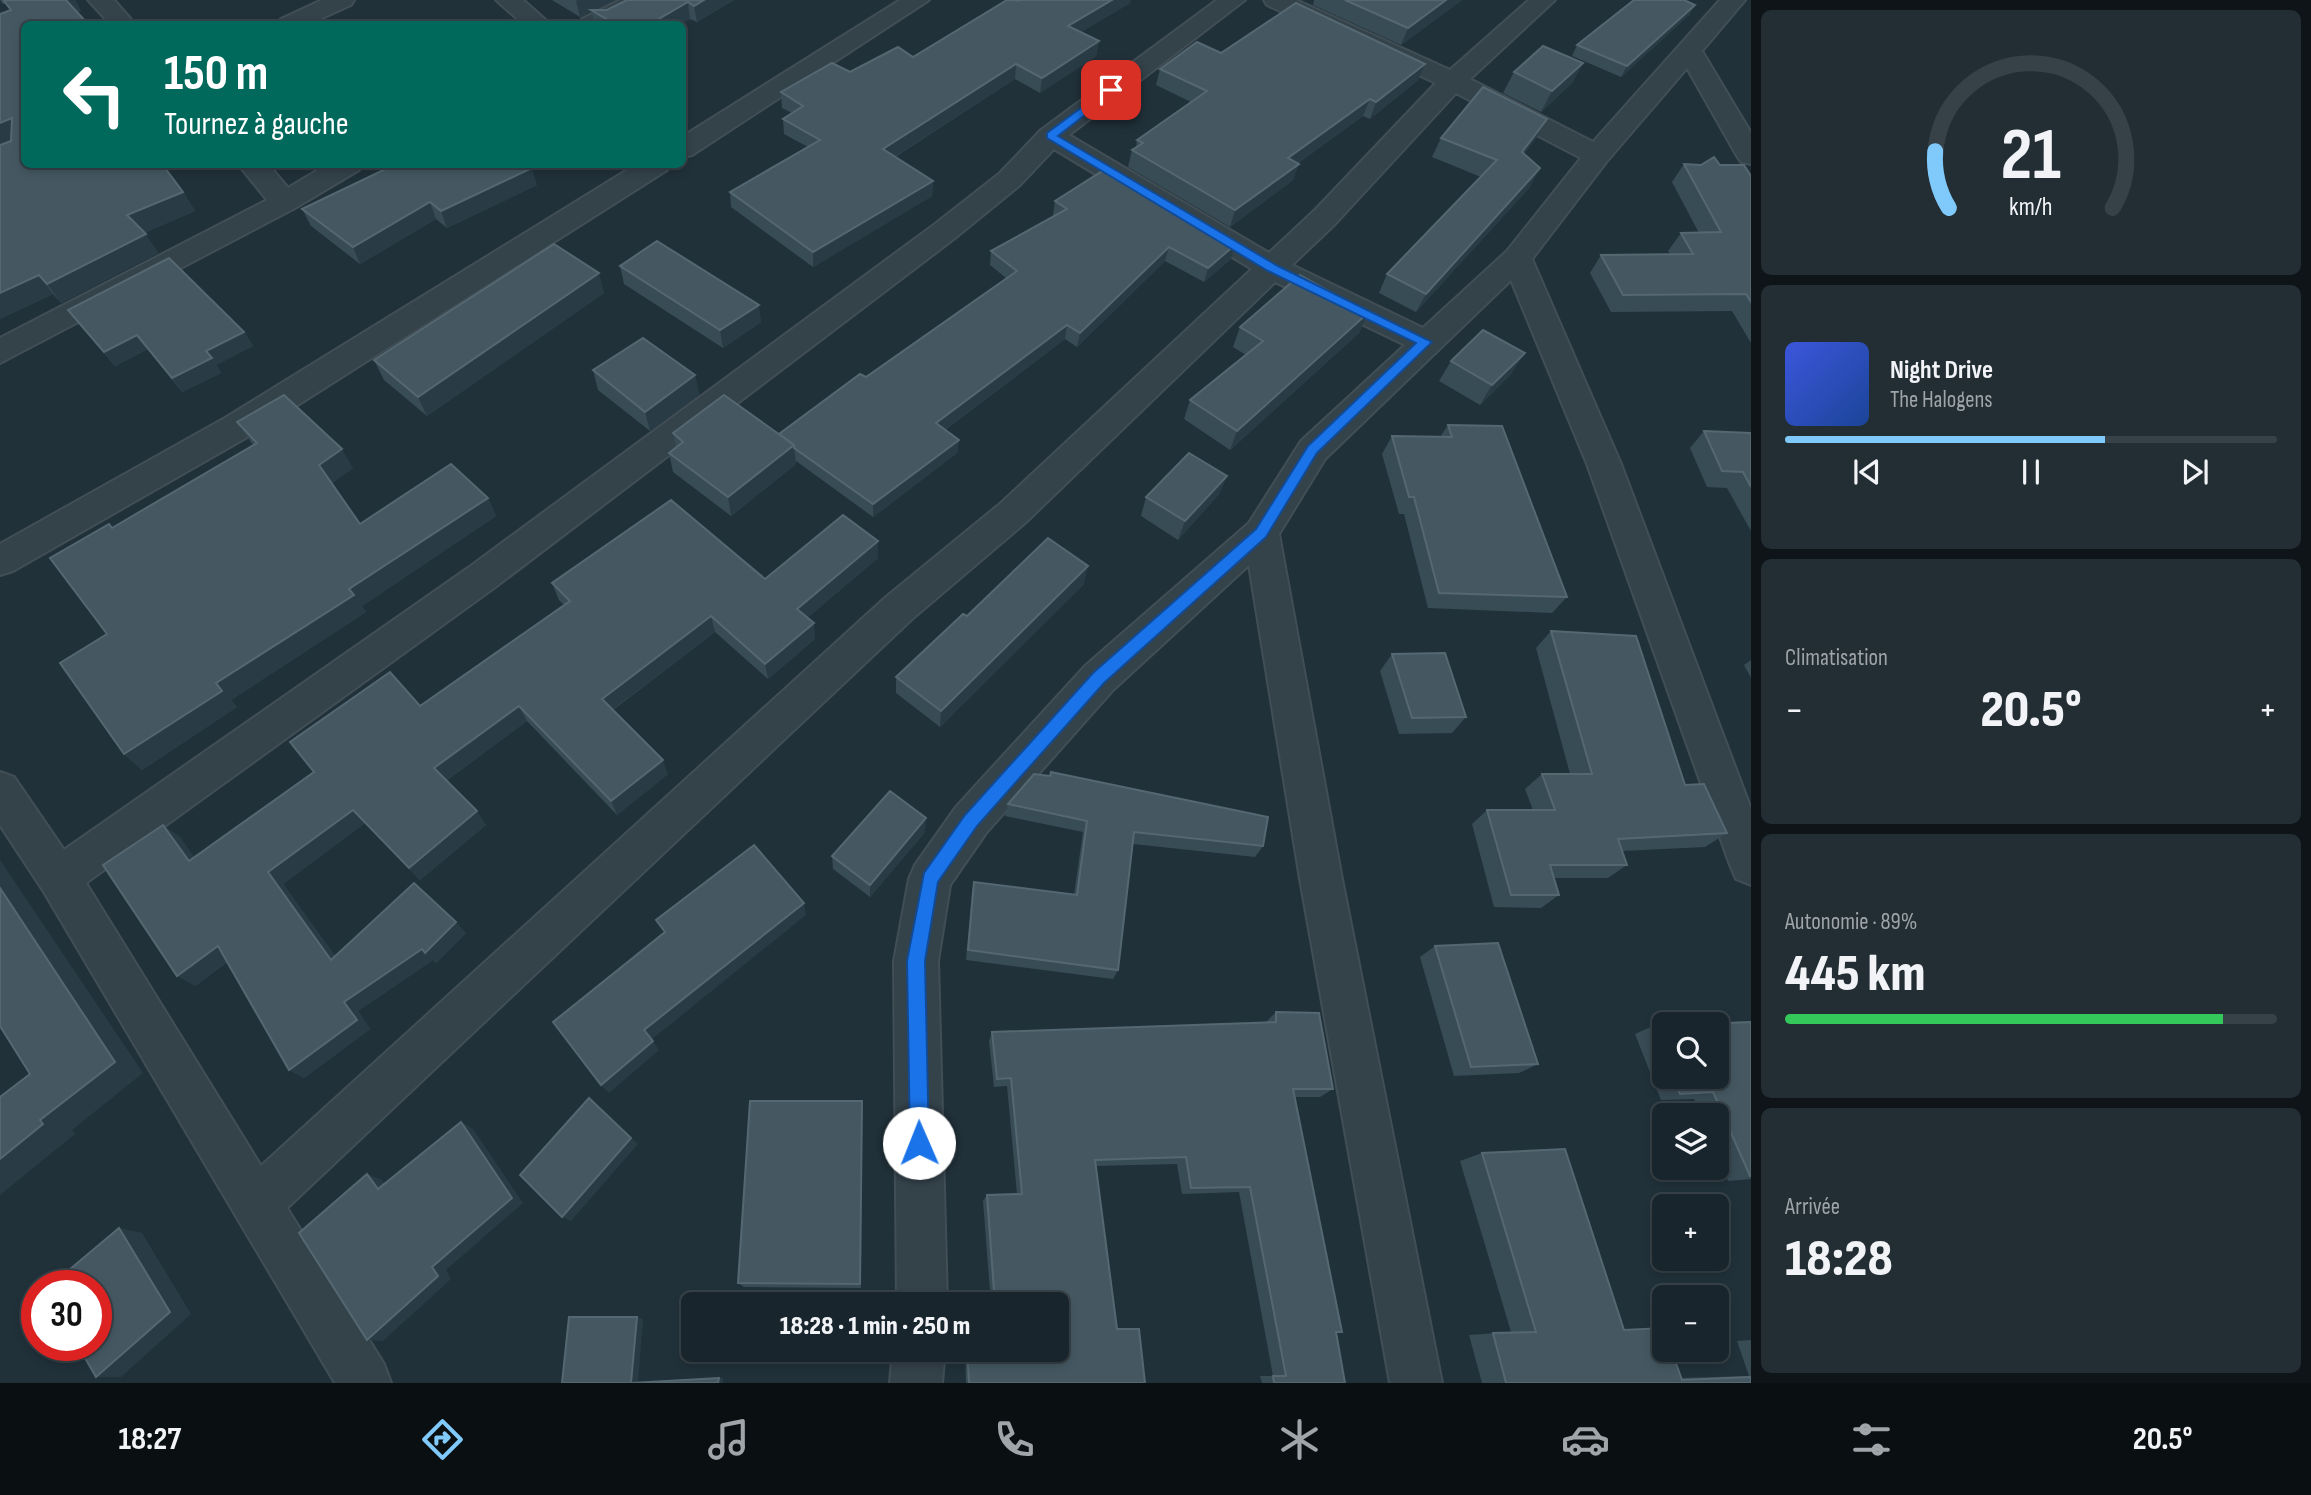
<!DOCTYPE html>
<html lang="fr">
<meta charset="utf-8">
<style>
:root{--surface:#19252c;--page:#222d34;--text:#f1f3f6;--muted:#9fa5a9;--line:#374248;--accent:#80c9fb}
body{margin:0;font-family:"Sofia Sans Condensed",sans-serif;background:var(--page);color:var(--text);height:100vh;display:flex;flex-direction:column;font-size:26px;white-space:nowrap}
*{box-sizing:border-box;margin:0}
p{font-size:23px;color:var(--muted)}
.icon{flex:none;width:38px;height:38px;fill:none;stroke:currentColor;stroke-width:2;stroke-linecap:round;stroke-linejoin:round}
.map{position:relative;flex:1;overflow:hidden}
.sheet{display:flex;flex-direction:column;gap:10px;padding:10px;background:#0e1418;width:560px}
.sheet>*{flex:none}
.guide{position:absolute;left:21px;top:21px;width:665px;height:147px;border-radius:10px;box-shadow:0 4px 10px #0003,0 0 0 2px var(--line);background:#00695c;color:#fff;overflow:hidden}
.tools{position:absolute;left:1652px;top:1012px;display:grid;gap:14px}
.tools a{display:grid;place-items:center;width:77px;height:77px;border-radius:10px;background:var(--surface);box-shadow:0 4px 10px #0003,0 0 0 2px var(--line);font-size:35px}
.speed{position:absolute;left:21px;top:1270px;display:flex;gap:14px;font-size:35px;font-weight:700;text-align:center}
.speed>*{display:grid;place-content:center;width:91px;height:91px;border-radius:50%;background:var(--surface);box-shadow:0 4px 10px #0003,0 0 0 2px var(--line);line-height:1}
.speed .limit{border:10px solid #d22;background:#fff;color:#111}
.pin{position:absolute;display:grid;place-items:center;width:60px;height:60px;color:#fff;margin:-30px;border-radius:14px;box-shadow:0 4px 10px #0006}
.me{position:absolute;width:77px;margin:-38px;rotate:359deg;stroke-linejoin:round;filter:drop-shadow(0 0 5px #0008)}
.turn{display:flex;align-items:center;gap:24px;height:147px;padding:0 28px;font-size:32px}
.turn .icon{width:91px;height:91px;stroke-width:2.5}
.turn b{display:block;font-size:49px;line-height:60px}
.big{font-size:52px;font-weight:800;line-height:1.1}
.sheet .widget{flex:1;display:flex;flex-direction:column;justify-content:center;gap:10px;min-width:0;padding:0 24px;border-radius:10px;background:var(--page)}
.sheet .dial{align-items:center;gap:0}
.dial svg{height:182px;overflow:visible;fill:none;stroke:var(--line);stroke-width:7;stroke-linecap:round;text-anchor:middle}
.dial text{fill:var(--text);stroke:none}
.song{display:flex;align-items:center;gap:21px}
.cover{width:84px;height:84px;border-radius:10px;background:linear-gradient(135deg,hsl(230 70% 55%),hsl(220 70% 35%))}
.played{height:7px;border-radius:4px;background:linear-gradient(90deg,var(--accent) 65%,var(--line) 65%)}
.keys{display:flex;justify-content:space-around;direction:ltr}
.heat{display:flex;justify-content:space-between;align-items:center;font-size:38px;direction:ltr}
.charge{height:10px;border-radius:5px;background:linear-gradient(90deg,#34c759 89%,var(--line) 0)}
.trip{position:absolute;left:681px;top:1292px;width:388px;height:70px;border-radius:10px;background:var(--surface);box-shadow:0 4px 10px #0003,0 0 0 2px var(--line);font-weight:800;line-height:70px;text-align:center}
.tabs{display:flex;height:112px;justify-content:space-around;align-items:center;background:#0a0f12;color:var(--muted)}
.tabs .icon{width:49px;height:49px}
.tabs .current{color:var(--accent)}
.tabs b{font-size:32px;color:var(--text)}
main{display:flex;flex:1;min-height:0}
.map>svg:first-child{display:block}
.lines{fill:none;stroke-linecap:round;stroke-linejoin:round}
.street-casing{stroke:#414e56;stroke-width:4}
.street{fill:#34424a;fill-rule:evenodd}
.wall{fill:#384c56}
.shaded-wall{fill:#293c46}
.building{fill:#455862;stroke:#556872;stroke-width:2}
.route{fill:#1a73e8;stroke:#114b97;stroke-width:2}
</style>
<main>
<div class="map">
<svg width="1751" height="1383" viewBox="0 0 1751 1383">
<rect width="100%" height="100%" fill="#21313a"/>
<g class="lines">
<defs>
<g id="street">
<polygon points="88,0 114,0 135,24 110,24"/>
<polygon points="322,0 354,0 351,5 309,24 278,24 281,19"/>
<polygon points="496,0 523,0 550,24 523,24"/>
<polygon points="620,0 651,0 648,5 609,24 579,24 582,19"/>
<polygon points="900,0 929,0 692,155 682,157 682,137"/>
<path d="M1217 0H1245L1069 135 1269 253 1315 210 1436 83 1267 5 1264 0H1296L1450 70 1529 0H1555L1470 79 1593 142 1720 0H1745L1702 51 1751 133V164L1741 162 1737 156 1687 68 1607 161 1532 259 1621 464 1751 809V885L1736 879 1730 865 1587 464 1511 280 1325 459 1279 534 1342 879 1442 1383H1390L1300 879 1249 565 1113 690 986 833 950 885 938 961 947 1304H897L894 961 909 879 915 865 956 807 1085 666 1249 523 1301 441 1405 345 1275 282 1025 523 912 619 287 1208 384 1364 391 1383H335L44 892 0 825V772L14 777 64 850 468 568 935 224 1000 173 1041 130ZM1456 93 1581 158 1507 251 1423 328 1292 265 1335 224ZM1054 149 1252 269 1001 503 886 597 261 1166 86 883 494 588 955 238 1020 185Z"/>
<polygon points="238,164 268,164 288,188 328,164 363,164 359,170 295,208 0,363 0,338 267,200"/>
<polygon points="637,164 671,164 667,170 249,436 13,571 0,575 0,544 225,418"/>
<polygon points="893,1349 945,1349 942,1383 890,1383"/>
</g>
</defs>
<use href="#street" class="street-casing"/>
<use href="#street" class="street"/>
</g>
<g class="wall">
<polygon points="0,0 75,0 81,11 24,24 183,192 195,211 144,233 158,253 61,303 53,294 0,319 0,14 10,10 6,3 3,4"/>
<polygon points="552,0 614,0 594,10 607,10 627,0 734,0 697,22 690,19 680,24 594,24 592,11 580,17"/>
<polygon points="1314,0 1462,0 1401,45 1313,5"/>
<polygon points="1018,1 1130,3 1081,32 1099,41 1096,56 1040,93 1015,79 895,157 933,181 932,196 813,267 731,207 730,192 808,147 784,134 783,119 792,113 782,108 781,92 850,72 913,57"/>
<polygon points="1695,5 1689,15 1621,77 1572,56 1577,45"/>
<polygon points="1221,53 1425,64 1418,80 1370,119 1363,116 1298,163 1293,180 1230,227 1128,167 1132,150 1136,148 1137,140 1191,102 1156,85 1160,69"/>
<polygon points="1583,63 1572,83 1541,112 1503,93 1514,72"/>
<polygon points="1547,119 1536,138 1524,154 1530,187 1416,312 1379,293 1387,274 1481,177 1432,157 1441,138"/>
<polygon points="1684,164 1720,165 1751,176 1751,343 1732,311 1611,312 1590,273 1601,255 1671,254 1668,251 1681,233 1699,233 1672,182"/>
<polygon points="537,185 447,228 436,219 360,264 311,226 302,209"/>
<polygon points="1055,201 1235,245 1231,259 1204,282 1165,261 1077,347 1065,339 945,430 959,440 957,453 873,517 796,461 796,464 731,516 673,472 669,453 676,448 673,433 779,434 866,377 1006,278 990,265 991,251 1054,216 1053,215"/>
<polygon points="620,266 761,322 723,348 624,284"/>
<polygon points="604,293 427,416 384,380 374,360"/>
<polygon points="68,310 244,332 253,346 216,365 221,373 182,392 148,349 115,366"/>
<polygon points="1368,313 1359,333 1230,450 1184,419 1190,400 1246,355 1233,347 1240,327"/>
<polygon points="1451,361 1512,373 1480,405 1439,381"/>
<polygon points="593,370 695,375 699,395 650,431 598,390"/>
<polygon points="237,422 353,468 332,483 360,524 488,498 496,516 362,606 366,612 231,700 237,707 142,770 124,754 107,634 253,445"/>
<polygon points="1448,425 1567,597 1552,613 1428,608 1404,514 1399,514 1382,454 1392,436 1440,437"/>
<polygon points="1704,431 1751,433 1751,531 1727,488 1707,487 1690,448"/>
<polygon points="1227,476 1219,494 1178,540 1141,516 1146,497"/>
<polygon points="878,541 878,558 807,618 815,639 768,679 715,632 613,710 668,774 617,815 527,721 446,781 486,825 420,880 365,823 283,884 335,956 466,933 436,963 433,960 358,1011 370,1029 304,1078 289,1070 227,962 195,986 180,837 194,858 420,706 564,605 559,600 552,583 765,579"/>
<polygon points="1084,584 940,727 896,693 896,677 967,616"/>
<polygon points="1551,631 1727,833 1705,847 1622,851 1627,865 1608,878 1554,878 1559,895 1541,908 1494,907 1472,824 1487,810 1533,810 1525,789 1542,774 1570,774 1536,648"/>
<polygon points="1392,654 1466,717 1452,733 1399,734 1380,671"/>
<polygon points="1751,660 1751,678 1744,665"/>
<polygon points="1008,804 1263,846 1255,857 1133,844 1118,970 1113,979 966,960 972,892 974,882 1074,895 1083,832 1005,816"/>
<polygon points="925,832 870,897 833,869 832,856"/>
<polygon points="1435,946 1538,1064 1519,1073 1454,1076 1420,957"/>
<polygon points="1276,1012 1333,1089 1320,1097 1294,1097 1345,1383 1262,1383 1260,1376 1273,1376 1239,1192 1182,1194 1177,1164 1095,1166 1117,1329 1145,1383 966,1383 965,1349 1057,1349 1057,1304 991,1304 983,1201 987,1195 1017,1194 1007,1086 994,1087 989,1041 992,1032 1265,1023"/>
<polygon points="1751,1022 1751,1179 1728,1181 1717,1153 1717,1115 1700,1115 1694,1099 1661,1100 1635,1034 1653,1026 1664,1025 1664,1076 1717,1076"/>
<polygon points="862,1101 861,1288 744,1287 738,1283"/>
<polygon points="1482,1153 1624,1330 1681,1378 1749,1376 1737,1341 1751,1340 1751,1383 1482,1383 1469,1335 1511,1332 1460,1161"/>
</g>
<g class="shaded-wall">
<polygon points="64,0 75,0 81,11 73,15"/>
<polygon points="578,0 614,0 580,17 576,1"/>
<polygon points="704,0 734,0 697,22 694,6"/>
<polygon points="1112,0 1131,0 1130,3 1066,41 1068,26"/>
<polygon points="1446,0 1462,0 1401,45 1408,28"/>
<polygon points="688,2 690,19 680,24 650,24"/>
<polygon points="1695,5 1689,15 1621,77 1627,66"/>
<polygon points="1099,41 1096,56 1040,93 1042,78"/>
<polygon points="1583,63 1572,83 1541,112 1552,91"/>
<polygon points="1016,64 1015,79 883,164 883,149"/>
<polygon points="1425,64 1418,80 1370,119 1376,102"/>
<polygon points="1370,99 1363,116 1282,174 1288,158"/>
<polygon points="12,118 24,136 0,147 0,123"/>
<polygon points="1547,119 1536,138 1512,171 1522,152"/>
<polygon points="1299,164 1293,180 1230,227 1235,210"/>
<polygon points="532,168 537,185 447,228 441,211"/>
<polygon points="1540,168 1530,187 1416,312 1426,294"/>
<polygon points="933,181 932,196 813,267 813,252"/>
<polygon points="183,192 195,211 139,235 127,215"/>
<polygon points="430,202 436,219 360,264 353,247"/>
<polygon points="146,234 158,253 61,303 47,284"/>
<polygon points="1235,245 1231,259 1204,282 1208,268"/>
<polygon points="1169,247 1165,261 1077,347 1080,333"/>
<polygon points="599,273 604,293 427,416 418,397"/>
<polygon points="39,275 53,294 0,319 0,293"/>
<polygon points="759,305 761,322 723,348 720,330"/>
<polygon points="1368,313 1359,333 1230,450 1237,431"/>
<polygon points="1067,325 1065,339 935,437 936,423"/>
<polygon points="244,332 253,346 216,365 221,373 182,392 172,378 206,351"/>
<polygon points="137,335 148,349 115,366 104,352"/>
<polygon points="1525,353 1512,373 1480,405 1492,385"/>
<polygon points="695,375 699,395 650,431 645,412"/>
<polygon points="959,440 957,453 873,517 873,504"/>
<polygon points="794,445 796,464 731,516 728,497"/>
<polygon points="342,449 353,468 331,484 319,465"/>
<polygon points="1227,476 1219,494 1178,540 1185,521"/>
<polygon points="488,498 496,516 362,606 366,612 231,700 237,707 142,770 124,754 216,683 349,589"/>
<polygon points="878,541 878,558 799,625 797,609"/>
<polygon points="1088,566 1084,584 940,727 941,711"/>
<polygon points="711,616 715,632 608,713 602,699"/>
<polygon points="814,623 815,639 768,679 765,664"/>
<polygon points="519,706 527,721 444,782 434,768"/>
<polygon points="663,760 668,774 617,815 611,801"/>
<polygon points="353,810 365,823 283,884 345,970 331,960 268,872"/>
<polygon points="477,811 486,825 420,880 409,868"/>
<polygon points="926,818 925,832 870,897 870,885"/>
<polygon points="163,825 180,837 205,873 189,861"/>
<polygon points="0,860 143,1073 72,1130 75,1134 0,1195 0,1159 40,1120 0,888"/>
<polygon points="804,903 806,915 651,1040 644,1030"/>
<polygon points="456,922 466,933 436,963 433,960 358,1011 370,1029 304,1078 289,1070 344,1002"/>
<polygon points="218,946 234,956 195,986 177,976"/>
<polygon points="653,1041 659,1050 609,1093 601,1085"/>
<polygon points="862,1101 862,1113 861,1288 860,1284"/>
<polygon points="461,1122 473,1129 523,1203 446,1270 451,1279 383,1341 367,1340 432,1267"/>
<polygon points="631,1138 638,1144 571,1221 562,1217"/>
<polygon points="367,1174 382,1180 393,1195 378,1189"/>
<polygon points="119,1228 142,1233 191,1314 121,1377 96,1377"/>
<polygon points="637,1317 643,1319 638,1383 631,1383"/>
<polygon points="719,1378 723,1378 723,1383 718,1383"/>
</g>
<g class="building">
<polygon points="7,0 66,0 88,24 24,24 24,164 162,164 183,192 127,215 146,234 47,284 39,275 0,293 0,145 11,141 12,118 0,123 0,14 11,10 4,1"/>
<polygon points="627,0 704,0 694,6 688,2 650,24 615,24 591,10 607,10"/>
<polygon points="1007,0 1015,0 1018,1 1020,0 1112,0 1068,26 1099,41 1042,78 1016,64 883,149 933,181 813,252 730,192 820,140 783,119 803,106 781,92 832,63 850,72 898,47 913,57"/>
<polygon points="1345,0 1446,0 1408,28"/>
<polygon points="1634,0 1684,0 1695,5 1627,66 1577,45"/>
<polygon points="1296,3 1425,64 1376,102 1370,99 1288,158 1299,164 1235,210 1132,150 1143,143 1137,140 1207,91 1160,69 1197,42 1221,53"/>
<polygon points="272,21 276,24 264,24"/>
<polygon points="1543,46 1583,63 1552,91 1514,72"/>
<polygon points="1483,87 1547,119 1522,152 1540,168 1426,294 1387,274 1497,160 1441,138"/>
<polygon points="1714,157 1720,165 1744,165 1751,176 1751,302 1746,294 1623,295 1601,255 1693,254 1681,233 1721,232 1684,164 1701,165"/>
<polygon points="396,164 528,164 532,168 441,211 430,202 353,247 302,209"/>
<polygon points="1107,168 1235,245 1208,268 1169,247 1080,333 1067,325 936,423 959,440 873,504 794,448 794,445 779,434 860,374 866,377 1017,271 991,251 1067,209 1055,201"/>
<polygon points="657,241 759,305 720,330 620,266"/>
<polygon points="554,244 599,273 418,397 374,360"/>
<polygon points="169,258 244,332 206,351 212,358 172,378 137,335 104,352 68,310"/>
<polygon points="1300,275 1368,313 1237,431 1190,400 1263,341 1240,327"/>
<polygon points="1483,330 1525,353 1492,385 1451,361"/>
<polygon points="643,338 695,375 645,412 593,370"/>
<polygon points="284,395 342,449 319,465 360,524 451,464 488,498 349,589 354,595 216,683 222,691 124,754 60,663 107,634 50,558 109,524 112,528 257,443 237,422"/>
<polygon points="724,395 794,445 728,497 669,453 683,442 673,433"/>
<polygon points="1448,425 1502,426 1567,597 1439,593 1414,497 1409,497 1392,436 1452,437"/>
<polygon points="1704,431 1751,433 1751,487 1743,472 1722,471"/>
<polygon points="1189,453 1227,476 1185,521 1146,497"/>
<polygon points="671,500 765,579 843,515 878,541 797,609 814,623 765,664 711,616 602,699 663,760 611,801 519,706 434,768 477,811 409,868 353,810 268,872 331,960 414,883 456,922 425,953 422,949 344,1002 357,1020 289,1070 218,946 177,976 103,865 163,825 189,861 314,772 290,742 390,672 420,706 570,601 552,583"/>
<polygon points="1048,538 1088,566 941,711 896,677 963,614 967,616"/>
<polygon points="1551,631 1636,636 1685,785 1704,784 1727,833 1618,839 1627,865 1550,865 1559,895 1511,895 1487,810 1555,810 1542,774 1592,774"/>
<polygon points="1445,653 1466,717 1412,718 1392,654"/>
<polygon points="1051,772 1268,817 1263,846 1134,832 1118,970 968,950 974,882 1077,895 1087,821 1008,804 1034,774 1050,776"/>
<polygon points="890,791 926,818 870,885 832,856"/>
<polygon points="754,845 804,903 644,1030 653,1041 601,1085 553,1022 665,932 656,920"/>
<polygon points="0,888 115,1062 40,1120 43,1124 0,1159 0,1097 30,1074 0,1026"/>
<polygon points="1498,943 1538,1064 1471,1067 1435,946"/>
<polygon points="1276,1012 1319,1013 1333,1089 1293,1089 1342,1332 1336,1332 1345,1383 1274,1383 1273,1376 1286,1376 1250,1187 1191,1188 1186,1157 1095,1160 1117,1329 1139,1329 1145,1383 969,1383 967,1349 1057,1349 1057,1304 995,1304 987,1195 1022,1194 1011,1078 997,1079 992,1032 1276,1022"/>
<polygon points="1751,1022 1751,1176 1750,1176 1713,1092 1680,1094 1673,1076 1717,1076 1717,1024 1702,1024"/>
<polygon points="1664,1025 1664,1054 1653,1026"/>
<polygon points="589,1098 631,1138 562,1217 520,1175"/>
<polygon points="750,1101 862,1101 860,1284 738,1283"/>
<polygon points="461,1122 512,1198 432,1267 438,1276 367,1340 299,1233 367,1174 378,1189"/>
<polygon points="1565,1149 1624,1330 1664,1328 1664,1349 1671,1349 1682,1380 1751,1377 1751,1383 1506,1383 1493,1333 1536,1332 1482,1153"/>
<polygon points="119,1228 170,1312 96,1377 78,1346 96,1346 96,1286 50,1286"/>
<polygon points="569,1317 637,1317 631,1383 719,1378 718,1383 562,1383"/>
</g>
<polygon class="route" points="1108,88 1117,90 1058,136 1276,265 1432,342 1317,453 1266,537 1104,683 977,826 938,882 925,961 929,1143 926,1150 919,1153 912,1150 910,1143 907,961 924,873 965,815 1093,673 1256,529 1308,446 1416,343 1268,271 1047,138 1047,133"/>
</svg>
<div class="tools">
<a><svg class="icon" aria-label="search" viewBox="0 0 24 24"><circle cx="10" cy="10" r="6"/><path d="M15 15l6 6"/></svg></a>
<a><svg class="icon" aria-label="layers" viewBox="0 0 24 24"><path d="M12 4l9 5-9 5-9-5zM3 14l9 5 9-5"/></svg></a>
<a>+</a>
<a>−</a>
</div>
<div class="speed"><div class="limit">30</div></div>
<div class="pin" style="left:1111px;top:90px;background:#d93025"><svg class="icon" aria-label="arrive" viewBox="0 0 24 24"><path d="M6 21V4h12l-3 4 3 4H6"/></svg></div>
<svg class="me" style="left:919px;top:1143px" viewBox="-20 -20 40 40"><circle r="19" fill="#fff"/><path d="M0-13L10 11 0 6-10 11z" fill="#1a73e8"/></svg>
<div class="trip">18:28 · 1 min · 250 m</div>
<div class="guide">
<div class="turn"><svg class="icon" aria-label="left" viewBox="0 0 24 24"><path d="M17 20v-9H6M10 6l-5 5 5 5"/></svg><div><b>150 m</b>Tournez à gauche</div></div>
</div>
</div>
<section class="sheet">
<div class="widget dial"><svg viewBox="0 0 100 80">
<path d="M14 69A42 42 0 1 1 86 69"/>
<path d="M14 69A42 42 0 0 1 8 44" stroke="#80c9fb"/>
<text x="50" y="56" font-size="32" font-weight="700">21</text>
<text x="50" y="72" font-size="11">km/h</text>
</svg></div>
<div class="widget">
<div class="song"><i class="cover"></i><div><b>Night Drive</b><p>The Halogens</p></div></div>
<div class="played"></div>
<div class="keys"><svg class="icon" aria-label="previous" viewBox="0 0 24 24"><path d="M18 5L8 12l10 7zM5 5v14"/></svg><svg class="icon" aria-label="pause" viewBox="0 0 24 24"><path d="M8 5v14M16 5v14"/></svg><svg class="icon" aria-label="next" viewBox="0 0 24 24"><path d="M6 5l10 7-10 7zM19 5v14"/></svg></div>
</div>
<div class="widget"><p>Climatisation</p>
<div class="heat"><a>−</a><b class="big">20.5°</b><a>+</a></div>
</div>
<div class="widget"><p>Autonomie · 89%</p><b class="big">445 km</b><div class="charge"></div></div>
<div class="widget"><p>Arrivée</p><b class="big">18:28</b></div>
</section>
</main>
<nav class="tabs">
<b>18:27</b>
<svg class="icon current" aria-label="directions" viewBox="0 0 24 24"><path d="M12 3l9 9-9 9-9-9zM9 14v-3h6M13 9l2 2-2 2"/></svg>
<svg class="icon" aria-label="music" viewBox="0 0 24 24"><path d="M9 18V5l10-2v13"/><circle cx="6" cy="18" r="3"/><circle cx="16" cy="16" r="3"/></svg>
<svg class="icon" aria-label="phone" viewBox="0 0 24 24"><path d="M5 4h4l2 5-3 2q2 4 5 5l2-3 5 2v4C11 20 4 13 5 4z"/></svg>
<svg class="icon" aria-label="climate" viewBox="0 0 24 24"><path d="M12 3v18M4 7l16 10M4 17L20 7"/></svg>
<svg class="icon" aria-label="car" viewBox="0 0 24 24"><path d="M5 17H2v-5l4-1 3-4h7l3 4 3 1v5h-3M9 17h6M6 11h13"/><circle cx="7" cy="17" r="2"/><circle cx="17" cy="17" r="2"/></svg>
<svg class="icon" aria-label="filters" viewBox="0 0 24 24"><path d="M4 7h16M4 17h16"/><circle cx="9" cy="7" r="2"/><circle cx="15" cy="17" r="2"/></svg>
<b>20.5°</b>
</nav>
